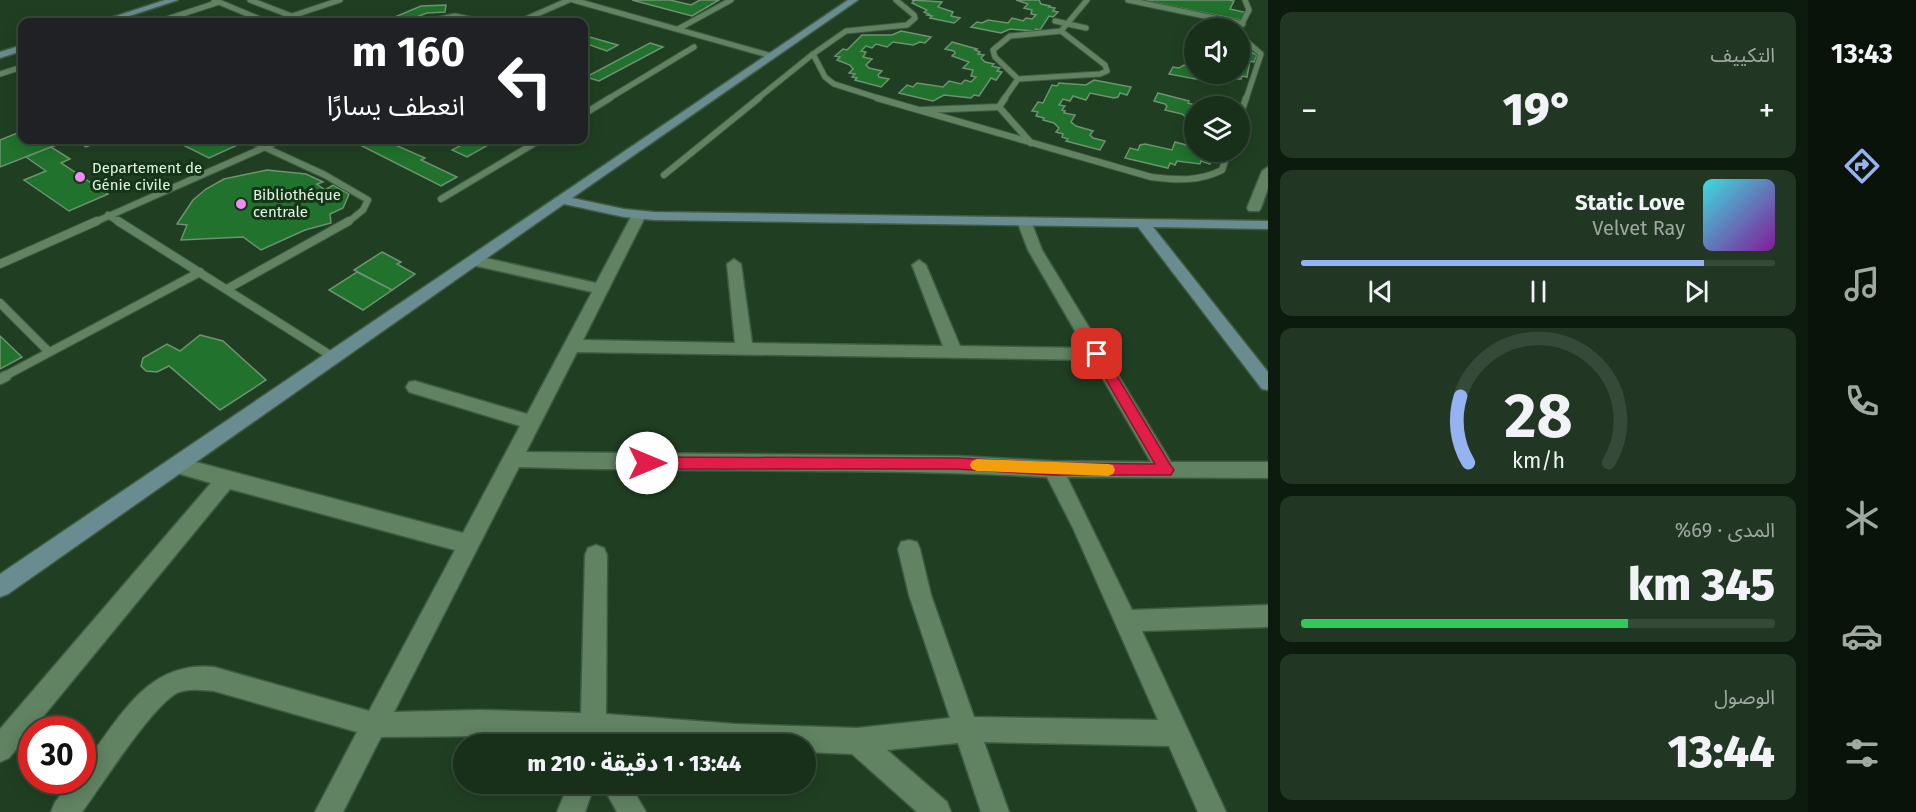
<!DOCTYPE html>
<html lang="ar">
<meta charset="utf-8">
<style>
:root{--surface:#182f1a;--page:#213723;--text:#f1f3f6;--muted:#9fa9a2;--line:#364a39;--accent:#95b2f1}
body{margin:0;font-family:"Fira Sans","Noto Sans Arabic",sans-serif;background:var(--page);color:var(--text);direction:rtl;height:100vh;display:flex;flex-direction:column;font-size:22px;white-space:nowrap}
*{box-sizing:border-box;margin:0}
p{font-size:20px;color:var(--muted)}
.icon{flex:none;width:33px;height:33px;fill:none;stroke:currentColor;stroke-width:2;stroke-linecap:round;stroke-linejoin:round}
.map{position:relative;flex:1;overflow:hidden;direction:ltr}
.details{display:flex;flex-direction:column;gap:12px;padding:12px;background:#0d1a0e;width:540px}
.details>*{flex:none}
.top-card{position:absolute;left:18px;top:18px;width:570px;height:126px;border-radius:12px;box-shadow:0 3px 15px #0003,0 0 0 2px var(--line);direction:rtl;background:#202124;color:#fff;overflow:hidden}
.controls{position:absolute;left:1184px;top:18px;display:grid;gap:12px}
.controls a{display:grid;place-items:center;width:66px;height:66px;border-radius:50%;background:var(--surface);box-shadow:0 3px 15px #0003,0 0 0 2px var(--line);font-size:30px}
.speed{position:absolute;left:18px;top:716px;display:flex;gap:12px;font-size:30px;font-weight:700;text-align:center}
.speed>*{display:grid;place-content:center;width:78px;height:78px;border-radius:50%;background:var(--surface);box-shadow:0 3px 15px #0003,0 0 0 2px var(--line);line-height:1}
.speed .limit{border:9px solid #d22;background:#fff;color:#111}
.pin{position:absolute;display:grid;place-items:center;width:51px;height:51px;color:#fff;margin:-26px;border-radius:12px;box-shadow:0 3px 9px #0006}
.me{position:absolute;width:66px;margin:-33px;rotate:90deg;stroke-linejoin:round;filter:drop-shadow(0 0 4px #0008)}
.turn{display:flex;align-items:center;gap:21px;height:126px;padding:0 24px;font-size:27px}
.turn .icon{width:78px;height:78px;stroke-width:2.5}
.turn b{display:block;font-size:42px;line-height:51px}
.big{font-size:45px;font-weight:800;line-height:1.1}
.details .card{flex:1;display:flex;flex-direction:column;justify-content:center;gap:9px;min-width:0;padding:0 21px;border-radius:12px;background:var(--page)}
.details .dial{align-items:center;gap:0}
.dial svg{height:156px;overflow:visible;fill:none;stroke:var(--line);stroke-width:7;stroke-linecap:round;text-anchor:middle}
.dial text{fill:var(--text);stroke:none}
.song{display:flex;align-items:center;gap:18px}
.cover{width:72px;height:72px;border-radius:9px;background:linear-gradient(135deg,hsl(180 70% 55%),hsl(290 70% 35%))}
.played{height:6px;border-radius:3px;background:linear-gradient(90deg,var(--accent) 85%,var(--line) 85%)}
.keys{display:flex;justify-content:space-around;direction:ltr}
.heat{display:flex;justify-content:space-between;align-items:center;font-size:33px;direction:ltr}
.charge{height:9px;border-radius:4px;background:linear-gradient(90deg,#34c759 69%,var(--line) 0)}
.trip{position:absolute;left:453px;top:734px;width:363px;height:60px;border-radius:30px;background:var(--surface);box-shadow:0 3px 15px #0003,0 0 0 2px var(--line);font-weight:800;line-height:60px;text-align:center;direction:rtl}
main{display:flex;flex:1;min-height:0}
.menu{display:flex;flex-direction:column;width:108px;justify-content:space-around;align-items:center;background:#0a130a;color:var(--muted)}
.menu .icon{width:42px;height:42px}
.menu .active{color:var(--accent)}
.menu b{font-size:27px;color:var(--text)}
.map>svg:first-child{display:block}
.building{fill:#20722c;stroke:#6f9270;stroke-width:1.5}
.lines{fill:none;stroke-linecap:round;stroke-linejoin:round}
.lane-far3-casing{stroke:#3f5b42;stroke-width:7}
.lane-far2-casing{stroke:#3f5b42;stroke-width:8}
.lane-far1-casing{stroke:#3f5b42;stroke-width:10}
.lane-casing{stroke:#3f5b42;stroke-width:13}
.street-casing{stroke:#3f5b42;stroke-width:3}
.secondary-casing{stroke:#3f5b42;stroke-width:3}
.lane-far3{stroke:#618362;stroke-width:5}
.lane-far2{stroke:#618362;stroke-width:6}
.lane-far1{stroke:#618362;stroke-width:8}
.lane{stroke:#618362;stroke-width:10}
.street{fill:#618362;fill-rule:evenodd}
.secondary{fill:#698c90;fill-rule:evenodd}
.route{fill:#e11d48;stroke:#92132f;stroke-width:1.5}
.slow{fill:#f59e0b}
.poi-dot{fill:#f08bf5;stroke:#153518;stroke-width:2}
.labels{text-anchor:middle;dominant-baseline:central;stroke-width:6;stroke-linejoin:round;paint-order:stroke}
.far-poi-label{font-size:15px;fill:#e3f6e4;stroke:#153518;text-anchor:start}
</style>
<main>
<nav class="menu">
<b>13:43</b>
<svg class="icon active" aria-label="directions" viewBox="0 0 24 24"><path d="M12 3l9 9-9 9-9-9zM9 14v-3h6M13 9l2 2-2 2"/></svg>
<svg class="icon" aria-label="music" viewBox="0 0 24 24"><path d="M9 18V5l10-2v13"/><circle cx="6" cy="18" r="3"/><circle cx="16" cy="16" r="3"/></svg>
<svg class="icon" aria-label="phone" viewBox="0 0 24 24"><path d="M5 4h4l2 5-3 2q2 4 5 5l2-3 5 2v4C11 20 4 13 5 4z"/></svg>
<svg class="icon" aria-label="climate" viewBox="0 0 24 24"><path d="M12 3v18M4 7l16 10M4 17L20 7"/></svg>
<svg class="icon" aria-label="car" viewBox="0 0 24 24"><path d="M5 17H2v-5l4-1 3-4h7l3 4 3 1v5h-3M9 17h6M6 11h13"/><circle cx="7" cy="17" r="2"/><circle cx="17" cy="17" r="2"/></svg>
<svg class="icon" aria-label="filters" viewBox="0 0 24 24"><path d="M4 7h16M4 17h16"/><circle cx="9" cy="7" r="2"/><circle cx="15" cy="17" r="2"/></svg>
</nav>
<section class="details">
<div class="card"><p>التكييف</p>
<div class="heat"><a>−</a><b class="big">19°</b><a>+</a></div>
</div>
<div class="card">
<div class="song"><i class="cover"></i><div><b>Static Love</b><p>Velvet Ray</p></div></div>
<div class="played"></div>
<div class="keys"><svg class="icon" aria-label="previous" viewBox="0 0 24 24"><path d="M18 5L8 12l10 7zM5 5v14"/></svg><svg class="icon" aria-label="pause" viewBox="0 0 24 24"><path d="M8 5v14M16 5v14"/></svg><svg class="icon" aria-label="next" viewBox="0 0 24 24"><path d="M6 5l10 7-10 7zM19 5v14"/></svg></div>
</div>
<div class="card dial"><svg viewBox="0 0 100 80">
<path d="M14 69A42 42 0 1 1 86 69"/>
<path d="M14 69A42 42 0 0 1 10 35" stroke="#95b2f1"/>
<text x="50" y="56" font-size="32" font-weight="700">28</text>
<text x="50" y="72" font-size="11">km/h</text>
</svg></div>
<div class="card"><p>المدى · 69%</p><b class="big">345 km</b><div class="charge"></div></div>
<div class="card"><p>الوصول</p><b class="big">13:44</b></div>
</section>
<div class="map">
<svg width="1268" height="812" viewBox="0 0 1268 812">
<rect width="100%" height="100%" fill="#203f22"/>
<g class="building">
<polygon points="632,0 670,0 691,5 700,0 719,0 692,16"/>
<polygon points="912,0 942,2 938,7 953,12 951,16 960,18 954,23 930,18 932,16 927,15 929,14 924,12 927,10 912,3 914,1"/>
<polygon points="1016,0 1039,0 1041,4 1050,6 1049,7 1055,8 1053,11 1058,12 1053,17 1049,16 1040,30 1036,29 1034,31 1010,29 1001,33 971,27 977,22 982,23 988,20 1008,23 1012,18 1023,21 1026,18 1032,19 1036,15 1031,14 1032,10 1024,8 1028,4"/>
<polygon points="1141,0 1229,0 1234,1 1230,9 1248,13 1245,21"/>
<polygon points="446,5 445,12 427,13 403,22 383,22 421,6"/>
<polygon points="204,17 217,22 188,22"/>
<polygon points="901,31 931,37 925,43 920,42 913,45 893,42 887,47 876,44 872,48 866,46 861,51 866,52 863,57 872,59 866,65 869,68 882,71 878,75 879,77 889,79 881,87 855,80 857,78 852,77 855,74 849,73 853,69 850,65 837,60 840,57 835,56 843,49 847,50 862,35 892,35"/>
<polygon points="584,33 589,34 586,36 618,45 607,51 584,43"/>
<polygon points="952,42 977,49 975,50 980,52 978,54 984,55 981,58 985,62 994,64 992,66 1000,68 997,71 1002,72 996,80 991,78 979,96 974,95 971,98 944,95 933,101 899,93 907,85 913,87 917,83 943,87 949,81 961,84 965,80 971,82 976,77 971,76 973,70 963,68 969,62 952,56 955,53 954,51 945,49"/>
<polygon points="650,43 663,47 599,81 586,77"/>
<polygon points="1239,46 1257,55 1254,62 1250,61 1247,77 1242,76 1241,79 1233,79 1213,76 1206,81 1169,74 1173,67 1179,68 1184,65 1194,67 1194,74 1239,74"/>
<polygon points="1094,80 1131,87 1127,95 1120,93 1118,97 1114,98 1090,93 1086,100 1073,96 1070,101 1063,99 1059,105 1065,106 1062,110 1065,111 1064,113 1075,115 1071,122 1076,126 1093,131 1090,135 1093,138 1105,141 1100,150 1066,141 1068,139 1062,137 1063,134 1056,132 1059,128 1054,123 1043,120 1044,118 1036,116 1038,112 1032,111 1038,102 1043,103 1052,85 1057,86 1059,83 1086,85"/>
<polygon points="1158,93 1189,101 1188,103 1195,105 1194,128 1184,125 1187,118 1182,114 1165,110 1167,106 1165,104 1154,101"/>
<polygon points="22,131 22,140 69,140 0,167 0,140"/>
<polygon points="74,140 105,140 86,147"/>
<polygon points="173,140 238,140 244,142 209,158"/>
<polygon points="375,140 384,140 425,158 421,160 457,177 441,186 362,146"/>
<polygon points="471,140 497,140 467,157 452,150"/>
<polygon points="1192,141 1194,152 1220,152 1217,161 1211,160 1210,164 1201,161 1200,164 1177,161 1175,165 1170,163 1168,168 1125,158 1130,148 1138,150 1140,145 1145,144 1172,150 1175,142 1190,146"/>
<polygon points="51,147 70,159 61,163 108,194 69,211 24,180 46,171 26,157"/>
<polygon points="267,170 306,174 323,182 317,184 325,190 333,185 349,194 343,208 330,214 331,223 305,230 261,250 243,237 181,240 187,225 177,224 193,200 206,189 224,179"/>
<polygon points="382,252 401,262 397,264 415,274 392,290 354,270"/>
<polygon points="357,272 392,290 363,310 329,290"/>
<polygon points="200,335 223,341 266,380 220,410 169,366 157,372 146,371 141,366 143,358 167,344 180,351"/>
<polygon points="0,336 22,357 0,369"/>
</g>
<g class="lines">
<defs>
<g id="lane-far3">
<polyline points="214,0 267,22"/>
<polyline points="250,0 307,22"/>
<polyline points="573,0 772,56"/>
<polyline points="1128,0 1243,24"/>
<polyline points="292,16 340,0"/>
<polyline points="1055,21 1086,28"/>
<polyline points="158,22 219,2"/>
<polyline points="426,22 455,16 483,22"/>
<polyline points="519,22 569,0"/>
<polyline points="1240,27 1249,10 1245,0"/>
<polyline points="678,29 731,0"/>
<polyline points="1239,35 1261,54 1246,99"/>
<polyline points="813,54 825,77 834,84 881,99"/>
<polyline points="0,74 22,67"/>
<polyline points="1018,79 995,57 993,50 1010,36 1061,31"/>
<polyline points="608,99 694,47"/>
<polyline points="757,99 813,54 846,31 907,25 915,18 914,15 896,0"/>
<polyline points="1004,99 1018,79 1100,74 1107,71 1105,65 1061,31 1087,0"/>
</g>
<g id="lane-far2">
<path d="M877 98 1151 177C1176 180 1199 182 1222 170L1228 152"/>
<polyline points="999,107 1031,143"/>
<polyline points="922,110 999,107 1005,98"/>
<polyline points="584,114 610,98"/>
<polyline points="1239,119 1246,98"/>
<polyline points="249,140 325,175 368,200 363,210 347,223"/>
<polyline points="664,175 759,98"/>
<polyline points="441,199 540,140"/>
<polyline points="108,215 120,223"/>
<polyline points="93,223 281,140"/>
</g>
<g id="lane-far1">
<polyline points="118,221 333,357"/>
<polyline points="0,264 97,221"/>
<polyline points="227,289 349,221"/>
<polyline points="0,303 49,352"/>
<polyline points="3,377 200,272"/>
</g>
<polyline id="lane" points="0,379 6,376"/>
<g id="street">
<polygon points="1268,167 1268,188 1261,208 1259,211 1249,211 1247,208 1262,171"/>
<path d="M639 211 646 215 583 340 735 343 727 264 734 259 741 264 752 343 943 346 912 265 919 260 926 265 960 346 1085 348 1028 250 1017 221 1024 217 1031 221 1042 250 1171 462H1268V478L1067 477 1132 610 1268 605V627L1142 631 1226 812H1198L1169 746 984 742 1009 812H981L958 743 887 750 947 802 951 812H917L852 754 806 752V744H662L607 740V744H581V738L481 736 381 737 343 812H315L357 732 214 691C202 690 188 688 177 693 151 707 102 785 82 812H51L55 802 73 780H82V767C119 720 146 660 214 667L369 711 455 550 230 489 9 758 0 762V729L211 483 170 471 167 465 170 459 177 457 463 533 520 426 409 392 406 387 409 382 415 381 527 414 592 292 472 265 465 260 472 255 596 283 632 215ZM577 352 1092 360 1151 462 1053 461 957 456 526 452ZM519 467C695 473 871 467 1047 477L1073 528 1158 720 974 717 931 595 920 549 917 542 909 540 901 542 898 549 909 595 950 718 857 728 735 724 606 714 607 555 604 548 596 545 588 548 585 555 581 713 481 710 394 712Z"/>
<polygon points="569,783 595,783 585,812 557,812"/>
<polygon points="601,783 629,783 646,812 617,812"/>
</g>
<g id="secondary">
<polygon points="165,0 178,0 111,22 98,22"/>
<polygon points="848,0 858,0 572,198 624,209 654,212 1268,221 1268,229 1153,227 1268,372 1268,390 1262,389 1138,227 654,220 624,217 564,204 8,594 0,597 0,574"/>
<polygon points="22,45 22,51 0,58 0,52"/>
</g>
</defs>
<use href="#lane-far3" class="lane-far3-casing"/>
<use href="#lane-far2" class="lane-far2-casing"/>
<use href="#lane-far1" class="lane-far1-casing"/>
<use href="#lane" class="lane-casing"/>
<use href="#street" class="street-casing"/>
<use href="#secondary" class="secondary-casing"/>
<use href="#lane-far3" class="lane-far3"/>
<use href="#lane-far2" class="lane-far2"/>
<use href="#lane-far1" class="lane-far1"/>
<use href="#lane" class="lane"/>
<use href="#street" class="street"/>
<use href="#secondary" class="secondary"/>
</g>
<polygon class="route" points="1097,349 1102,351 1171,466 1174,470 1171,475 1053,475 957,469 647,469 642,467 640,463 642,459 647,457 957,458 1053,463 1155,464 1091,354"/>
<polygon class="slow" points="977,459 1108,464 1113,465 1115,470 1113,474 1108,476 977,471 972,469 970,465 972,461"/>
<g class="poi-dot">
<circle cx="80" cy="177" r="6"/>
<circle cx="241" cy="204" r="6"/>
</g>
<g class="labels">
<g class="far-poi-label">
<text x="92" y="168">Departement de<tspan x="92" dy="17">Génie civile</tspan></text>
<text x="253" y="195">Bibliothéque<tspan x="253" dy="17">centrale</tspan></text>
</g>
</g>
</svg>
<div class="controls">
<a><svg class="icon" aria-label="sound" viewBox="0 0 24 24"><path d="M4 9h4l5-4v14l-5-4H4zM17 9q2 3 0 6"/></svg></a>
<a><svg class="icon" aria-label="layers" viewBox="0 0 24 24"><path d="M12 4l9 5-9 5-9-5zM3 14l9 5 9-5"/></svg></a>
</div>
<div class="speed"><div class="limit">30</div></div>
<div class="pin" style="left:1097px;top:354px;background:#d93025"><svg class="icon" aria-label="arrive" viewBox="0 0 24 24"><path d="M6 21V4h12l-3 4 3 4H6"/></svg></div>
<svg class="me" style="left:647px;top:463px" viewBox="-20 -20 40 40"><circle r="19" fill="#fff"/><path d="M0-13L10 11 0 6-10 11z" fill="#e11d48"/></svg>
<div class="trip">13:44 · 1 دقيقة · 210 m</div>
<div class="top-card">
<div class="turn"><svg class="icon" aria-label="left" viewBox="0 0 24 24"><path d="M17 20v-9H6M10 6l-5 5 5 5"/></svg><div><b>160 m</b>انعطف يسارًا</div></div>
</div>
</div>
</main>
